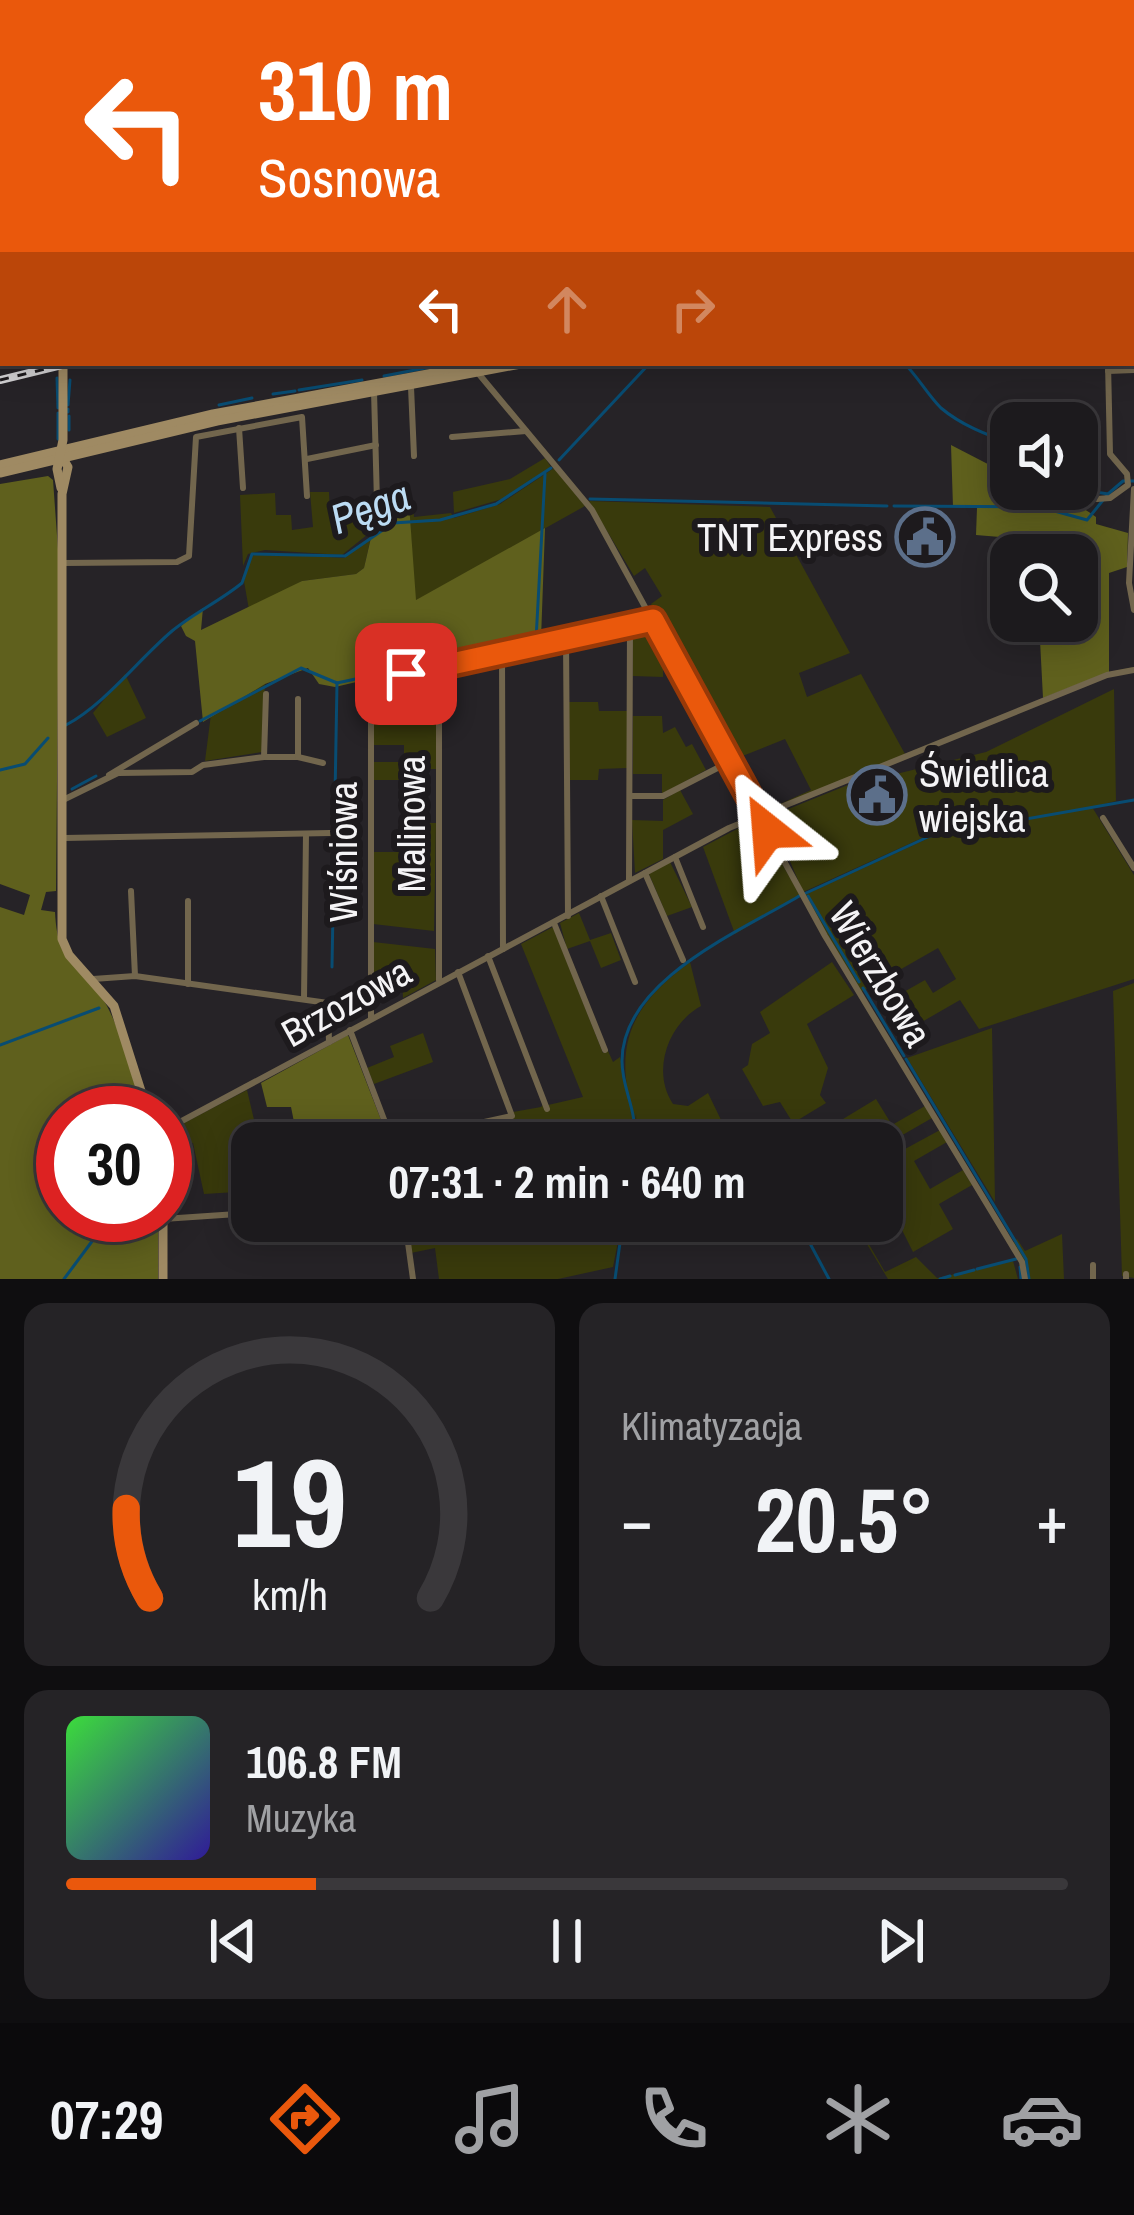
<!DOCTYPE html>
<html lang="pl">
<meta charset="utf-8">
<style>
:root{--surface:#1c1a1d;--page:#252326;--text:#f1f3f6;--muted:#a0a1a4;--line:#3a383b;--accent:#ea580c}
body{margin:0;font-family:"Archivo Narrow",sans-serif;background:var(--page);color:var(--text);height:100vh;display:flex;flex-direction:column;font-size:45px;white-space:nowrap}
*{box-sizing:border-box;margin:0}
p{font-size:39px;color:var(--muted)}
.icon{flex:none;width:66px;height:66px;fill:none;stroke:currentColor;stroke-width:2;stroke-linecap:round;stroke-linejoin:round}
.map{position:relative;height:1279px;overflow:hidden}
.side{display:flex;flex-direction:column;gap:24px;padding:24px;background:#0f0e10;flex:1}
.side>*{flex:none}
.hud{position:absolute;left:0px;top:0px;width:1134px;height:366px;box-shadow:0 6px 30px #0003,0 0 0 3px var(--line);background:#ea580c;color:#fff;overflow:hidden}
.tools{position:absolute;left:990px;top:402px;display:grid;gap:24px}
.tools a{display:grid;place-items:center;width:108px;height:108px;border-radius:24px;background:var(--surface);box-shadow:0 6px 30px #0003,0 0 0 3px var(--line);font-size:60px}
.speed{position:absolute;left:36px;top:1086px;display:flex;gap:24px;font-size:60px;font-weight:700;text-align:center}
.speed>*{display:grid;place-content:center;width:156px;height:156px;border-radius:50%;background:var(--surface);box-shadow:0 6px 30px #0003,0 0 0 3px var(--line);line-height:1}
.speed .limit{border:18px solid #d22;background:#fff;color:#111}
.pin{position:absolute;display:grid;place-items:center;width:102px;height:102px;color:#fff;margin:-51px;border-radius:24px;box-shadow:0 6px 18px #0006}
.me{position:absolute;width:132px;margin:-66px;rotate:332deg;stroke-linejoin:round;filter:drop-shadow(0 0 9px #0008)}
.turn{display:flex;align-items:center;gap:42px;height:252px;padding:0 60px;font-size:54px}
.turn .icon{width:156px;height:156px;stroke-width:2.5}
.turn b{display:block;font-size:84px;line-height:102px}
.lanes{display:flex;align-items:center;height:114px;padding:0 60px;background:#0003;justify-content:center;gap:60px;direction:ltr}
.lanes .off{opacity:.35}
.big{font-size:90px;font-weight:700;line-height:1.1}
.side .widget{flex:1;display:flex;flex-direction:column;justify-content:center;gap:18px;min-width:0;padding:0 42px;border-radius:24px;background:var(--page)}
.side .dial{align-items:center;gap:0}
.dial svg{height:312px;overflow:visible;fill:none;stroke:var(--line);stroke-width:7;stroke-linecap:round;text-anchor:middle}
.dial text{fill:var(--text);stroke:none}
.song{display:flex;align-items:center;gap:36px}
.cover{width:144px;height:144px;border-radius:18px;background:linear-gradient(135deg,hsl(120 70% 55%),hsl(250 70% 35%))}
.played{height:12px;border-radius:6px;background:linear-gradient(90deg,var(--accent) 25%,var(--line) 25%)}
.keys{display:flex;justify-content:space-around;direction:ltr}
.heat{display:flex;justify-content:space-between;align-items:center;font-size:66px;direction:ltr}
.side .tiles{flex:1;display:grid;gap:24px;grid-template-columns:1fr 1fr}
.widget:last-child{grid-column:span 2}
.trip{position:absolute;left:231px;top:1122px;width:672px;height:120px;border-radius:24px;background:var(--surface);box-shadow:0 6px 30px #0003,0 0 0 3px var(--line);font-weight:700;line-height:120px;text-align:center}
.menu{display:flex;height:192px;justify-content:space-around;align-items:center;background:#0b0a0c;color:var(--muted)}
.menu .icon{width:84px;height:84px}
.menu .current{color:var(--accent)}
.menu b{font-size:54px;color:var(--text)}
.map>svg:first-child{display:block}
.green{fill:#393a0c}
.forest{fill:#5f601d}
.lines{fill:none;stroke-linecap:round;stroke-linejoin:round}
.stream{stroke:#084c72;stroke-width:3}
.street{stroke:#72664d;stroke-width:6}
.secondary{stroke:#9f8a63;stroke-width:9}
.rail-casing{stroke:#d2d1d3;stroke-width:8}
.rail{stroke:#1d1a1d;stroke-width:3;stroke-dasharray:9;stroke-linecap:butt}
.route-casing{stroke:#983908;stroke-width:30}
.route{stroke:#ea580c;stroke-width:21}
.labels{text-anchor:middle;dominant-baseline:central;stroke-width:12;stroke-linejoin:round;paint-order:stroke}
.poi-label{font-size:39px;fill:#f5f4f6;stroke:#1d1a1d;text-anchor:end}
.street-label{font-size:39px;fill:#f5f4f6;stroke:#1d1a1d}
.water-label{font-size:42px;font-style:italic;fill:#bcdcf4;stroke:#1d1a1d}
</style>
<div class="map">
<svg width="1134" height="1279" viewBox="0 0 1134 1279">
<rect width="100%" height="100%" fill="#262327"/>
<g class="green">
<polygon points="545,458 551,467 509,497 454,513 453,492 510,479"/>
<polygon points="554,468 585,506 415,601 409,504 413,502 414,517 451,513 454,518 500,504"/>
<polygon points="310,492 329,492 330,514 373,505 373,530 342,555 265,550 248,554 243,566 240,495 275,493 276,515 291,515 292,530 313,527"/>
<polygon points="589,501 770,507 850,653 799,673 807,697 861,674 905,754 1109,672 1134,667 769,809 811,790 785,739 735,759 651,604 662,596 645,568 634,576"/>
<polygon points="371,537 364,568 356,574 302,581 249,610 244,581 251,556 262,553 344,558"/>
<polygon points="647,625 672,664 663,669 663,677 633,676 633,631"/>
<polygon points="125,674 146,718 107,737 93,713"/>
<polygon points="405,677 405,715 436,715 436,769 405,769 404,780 374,780 374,762 404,762 404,745 373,745 373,685"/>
<polygon points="265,684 262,752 205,761 211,714"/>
<polygon points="1114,689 1116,801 1092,807 1134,875 1134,979 979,1029 960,1000 920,1023 902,993 925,980 933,993 956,979 938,948 861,992 804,895 931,837 1029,818 929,835 803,892 771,816 885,770 888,776 986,752"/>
<polygon points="569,702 598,702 599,711 627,711 627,768 599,769 598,780 568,780"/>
<polygon points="633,716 662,716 663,733 675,727 686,747 692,744 706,770 662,794 662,774 633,774"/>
<polygon points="680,790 693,814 663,830 663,859 635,873 632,820 663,821 663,800"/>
<polygon points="756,819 800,895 735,934 703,847"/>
<polygon points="404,823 436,823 434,931 373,924 373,852 403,852"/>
<polygon points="670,862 692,907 667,916 649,874"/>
<polygon points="579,913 590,940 611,933 621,960 601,968 590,941 567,949 560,923"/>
<path d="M553 927 603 1053 608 1051 613 1062 620 1057 627 1086C618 1029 645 995 690 962L701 1006C668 1024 651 1071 673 1104L688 1106 708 1093 722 1122 637 1140 636 1113 633 1143H443L442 1134 514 1118 513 1112 541 1107 546 1101 548 1105 583 1097 521 944Z"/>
<polygon points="373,942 435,949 436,980 403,998 402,978 373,978"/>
<polygon points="832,962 854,995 807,1024 828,1068 820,1095 826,1103 793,1123 780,1102 763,1106 742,1069 748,1065 752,1044 770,1033 760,1012"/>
<polygon points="1134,983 1134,1278 1122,1276 1113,991"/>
<polygon points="992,1028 995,1202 907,1058"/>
<polygon points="423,1033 433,1062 374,1084 367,1068 394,1057 390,1046"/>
<polygon points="247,1090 259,1141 273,1143 252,1143 252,1191 204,1194 193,1143 166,1149 165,1133"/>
<polygon points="876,1099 892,1125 925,1106 932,1118 899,1137 905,1149 940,1130 947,1142 914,1161 930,1189 963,1170 972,1185 939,1204 953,1229 913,1252 899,1224 867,1241 885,1272 916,1257 937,1278 1013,1261 1018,1279 888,1279 853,1221 882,1221 882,1143 824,1143 848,1129 843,1119"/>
<polygon points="431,1221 622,1221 613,1267 558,1279 439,1279 435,1248 411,1253 407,1225"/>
<polygon points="1062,1234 1064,1279 1030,1279 1012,1244 1017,1239 1025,1251"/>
</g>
<g class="forest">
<path d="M951 445 1011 476V489C1044 489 1070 498 1096 517V524L1128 533 1127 567 1109 573V672L1043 698 1039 621H1077V555H1039L1038 540 976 535 977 508 953 507Z"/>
<path d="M48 476 53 480 59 563 56 891 46 892 41 910 55 912C58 973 82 960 107 1006 124 1038 132 1078 143 1113H63V1215H158V1279H0V907L24 915 30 895 0 884V484Z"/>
<polygon points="409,504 416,600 545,528 541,639 335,687 319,684 308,668 265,684 203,722 195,641 186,636 181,626 203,608 201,630 302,581 356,574 364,568 373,529 373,505 381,505 387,513"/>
<polygon points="348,1035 390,1143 300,1143 307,1138 294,1122 291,1107 267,1107 261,1083"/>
</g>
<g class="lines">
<g class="stream">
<polyline points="1063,0 1067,3"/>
<polyline points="996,3 1003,0"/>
<polyline points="1131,48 1134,50"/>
<polyline points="1131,233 1134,232"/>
<polyline points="1131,257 1134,257"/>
<polyline points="0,287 3,289"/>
<path d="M904 363C918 377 928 395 941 408 961 425 987 435 1011 443"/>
<polyline points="90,366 99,363"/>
<polyline points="384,376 451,363"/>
<polyline points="57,378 58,408"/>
<polyline points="299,390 362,380"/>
<polyline points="273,394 295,391"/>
<polyline points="68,405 70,380"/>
<polyline points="219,405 252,398"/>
<polyline points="68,412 68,409"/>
<polyline points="58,413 58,439"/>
<polyline points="69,416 69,430"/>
<polyline points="559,460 650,363"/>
<polyline points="1077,489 1108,494 1123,481 1134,481"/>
<polyline points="590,499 887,506"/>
<polyline points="894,506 1040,507 1087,520 1108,494"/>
<polyline points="200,721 301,668 337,683 536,640 545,474"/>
<path d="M66 725C105 704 137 661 172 631 194 613 220 601 242 583L252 554 345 556 393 523 440 520 496 504 551 468"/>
<polyline points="0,770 25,764 48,738"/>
<polyline points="72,789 96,776"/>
<polyline points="804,894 930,836 1134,800"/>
<polyline points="808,896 859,982"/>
<polyline points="332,967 337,683"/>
<polyline points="863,988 904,1056"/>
<polyline points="0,1045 99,1008"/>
<polyline points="906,1059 1026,1259 1029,1279"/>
<polyline points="725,1126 747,1143"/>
<polyline points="636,1141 722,1124"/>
<path d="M634 1143C638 1109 622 1091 622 1061 622 980 741 931 801 895"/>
<polyline points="798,1221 829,1279"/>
<polyline points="1020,1267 1021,1279"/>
<polyline points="977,1269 1016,1259"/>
<polyline points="955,1275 974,1270"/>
<polyline points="64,1279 93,1240 91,1215"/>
<polyline points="615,1279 623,1221"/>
<polyline points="940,1279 950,1276"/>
</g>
<g class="street">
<polyline points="202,0 212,3"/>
<polyline points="543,3 543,0"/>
<polyline points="606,3 608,0"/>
<polyline points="0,89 3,90"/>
<polyline points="0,155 3,155"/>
<polyline points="0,219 3,219"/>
<polyline points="1131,267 1134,267"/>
<polyline points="0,337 3,337"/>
<polyline points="1108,371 1134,370"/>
<polyline points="478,373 592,510 825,936 1022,1262 1025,1279"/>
<polyline points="411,387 414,456"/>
<polyline points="374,391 377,502"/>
<polyline points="239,428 243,488"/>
<polyline points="452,437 526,431"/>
<polyline points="307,459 376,445"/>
<polyline points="1134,489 1129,583 1134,610"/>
<polyline points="1097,499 1110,498 1128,485 1127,474 1110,454 1108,363"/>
<polyline points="63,563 177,562 189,556 196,437 302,417 307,496"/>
<polyline points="566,639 568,916"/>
<polyline points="502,653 503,949"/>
<polyline points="439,667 439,980"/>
<polyline points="264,757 298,757 298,699"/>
<polyline points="298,757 323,763"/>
<polyline points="109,775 196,723"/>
<polyline points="630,796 663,796 731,761"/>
<polyline points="61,801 118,773 192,772 203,765 264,757 266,694"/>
<polyline points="1103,818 1134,868"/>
<polyline points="64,838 330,833"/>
<polyline points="675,857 703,927"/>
<polyline points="645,873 683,960"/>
<polyline points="629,881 630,624"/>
<polyline points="131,891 135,976"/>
<polyline points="601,896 635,982"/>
<polyline points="554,923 605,1050"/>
<polyline points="488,956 547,1109"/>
<polyline points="93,979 135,976 328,1003 329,1042"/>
<polyline points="188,984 188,901"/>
<polyline points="304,999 306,834"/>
<polyline points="371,1018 371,684 653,620"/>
<polyline points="350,1030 393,1143"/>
<polyline points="165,1130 729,828 1107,675 1134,670"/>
<polyline points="393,1142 512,1116 458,972"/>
<polyline points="163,1219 252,1213"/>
<polyline points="405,1221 413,1279"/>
<polyline points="1093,1265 1093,1279"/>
<polyline points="1126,1274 1126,1279"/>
</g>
<g class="secondary">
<polyline points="70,3 71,0"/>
<polyline points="1131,240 1134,239"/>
<polyline points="1131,249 1134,249"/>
<polyline points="62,457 68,467 62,494 62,939 69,955 114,1006 148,1113"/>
<polyline points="0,465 213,414 487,363"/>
<polyline points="0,473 217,421 526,363"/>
<polyline points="61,488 57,469 63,440 63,363"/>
<polyline points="163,1279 163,1215"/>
</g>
<defs>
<g id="rail">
<polyline points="983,3 989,0"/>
<polyline points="0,380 70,363"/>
</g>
</defs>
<use href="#rail" class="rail-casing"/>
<use href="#rail" class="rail"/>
</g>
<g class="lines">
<defs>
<polyline id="route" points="406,674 653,620 768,831"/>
</defs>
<use href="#route" class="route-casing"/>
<use href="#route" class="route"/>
</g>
<defs>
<symbol id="civic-ring" viewBox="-11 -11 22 22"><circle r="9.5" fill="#1d1a1d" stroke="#5c6f8a" stroke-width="1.5"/><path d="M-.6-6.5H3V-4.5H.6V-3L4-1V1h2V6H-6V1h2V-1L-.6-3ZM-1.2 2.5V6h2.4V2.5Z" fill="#5c6f8a"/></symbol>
</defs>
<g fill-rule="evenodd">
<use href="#civic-ring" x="892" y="504" width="66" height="66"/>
<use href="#civic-ring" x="844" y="762" width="66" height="66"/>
</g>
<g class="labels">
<g class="poi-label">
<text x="883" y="537">TNT Express</text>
<text x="919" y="773" text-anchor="start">Świetlica<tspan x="919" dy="45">wiejska</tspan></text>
</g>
<g class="street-label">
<text transform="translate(411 824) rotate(-90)">Malinowa</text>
<text transform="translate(343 852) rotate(-90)">Wiśniowa</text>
<text transform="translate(881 974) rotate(59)">Wierzbowa</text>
<text transform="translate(346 1002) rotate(-29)">Brzozowa</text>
</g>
<g class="water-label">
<text transform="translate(370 507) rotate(-20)">Pęga</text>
</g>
</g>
</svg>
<div class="tools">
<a><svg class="icon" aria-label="sound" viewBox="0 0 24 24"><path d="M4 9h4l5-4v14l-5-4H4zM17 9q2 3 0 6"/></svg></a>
<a><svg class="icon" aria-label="search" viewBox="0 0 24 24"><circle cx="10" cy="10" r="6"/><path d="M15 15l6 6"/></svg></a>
</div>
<div class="speed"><div class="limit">30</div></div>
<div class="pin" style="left:406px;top:674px;background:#d93025"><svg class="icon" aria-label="arrive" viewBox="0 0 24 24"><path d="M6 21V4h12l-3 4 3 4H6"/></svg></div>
<svg class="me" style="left:768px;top:831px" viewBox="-20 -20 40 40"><path d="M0-17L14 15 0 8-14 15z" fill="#ea580c" stroke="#fff" stroke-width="4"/></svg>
<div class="trip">07:31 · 2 min · 640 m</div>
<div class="hud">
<div class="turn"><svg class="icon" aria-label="left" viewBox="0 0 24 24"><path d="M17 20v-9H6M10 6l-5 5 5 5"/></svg><div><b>310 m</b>Sosnowa</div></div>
<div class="lanes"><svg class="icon" aria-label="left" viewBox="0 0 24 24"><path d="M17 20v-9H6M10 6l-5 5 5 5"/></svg><svg class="icon off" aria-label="ahead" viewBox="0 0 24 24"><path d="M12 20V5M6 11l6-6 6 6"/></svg><svg class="icon off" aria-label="right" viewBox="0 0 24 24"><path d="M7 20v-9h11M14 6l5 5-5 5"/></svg></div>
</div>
</div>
<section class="side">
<div class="tiles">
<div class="widget dial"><svg viewBox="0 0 100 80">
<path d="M14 69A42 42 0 1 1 86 69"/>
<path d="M14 69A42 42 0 0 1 8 46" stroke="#ea580c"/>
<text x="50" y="56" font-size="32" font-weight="700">19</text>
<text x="50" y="72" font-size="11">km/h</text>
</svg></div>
<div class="widget"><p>Klimatyzacja</p>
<div class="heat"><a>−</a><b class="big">20.5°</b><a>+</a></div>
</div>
<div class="widget">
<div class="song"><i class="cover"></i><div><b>106.8 FM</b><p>Muzyka</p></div></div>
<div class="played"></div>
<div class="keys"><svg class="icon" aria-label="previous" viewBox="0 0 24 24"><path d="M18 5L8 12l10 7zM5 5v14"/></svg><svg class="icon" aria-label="pause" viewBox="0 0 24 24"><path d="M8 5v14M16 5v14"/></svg><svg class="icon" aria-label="next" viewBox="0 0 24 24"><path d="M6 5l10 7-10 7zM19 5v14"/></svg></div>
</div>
</div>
</section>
<nav class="menu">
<b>07:29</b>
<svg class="icon current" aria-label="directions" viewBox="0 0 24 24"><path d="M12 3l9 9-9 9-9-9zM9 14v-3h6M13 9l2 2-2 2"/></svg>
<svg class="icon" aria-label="music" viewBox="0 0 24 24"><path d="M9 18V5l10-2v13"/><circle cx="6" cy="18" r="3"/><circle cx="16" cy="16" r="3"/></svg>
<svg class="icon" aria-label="phone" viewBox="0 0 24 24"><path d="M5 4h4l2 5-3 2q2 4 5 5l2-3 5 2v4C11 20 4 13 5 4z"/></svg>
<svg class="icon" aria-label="climate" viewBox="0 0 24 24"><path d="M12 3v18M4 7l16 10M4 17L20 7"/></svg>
<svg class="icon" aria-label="car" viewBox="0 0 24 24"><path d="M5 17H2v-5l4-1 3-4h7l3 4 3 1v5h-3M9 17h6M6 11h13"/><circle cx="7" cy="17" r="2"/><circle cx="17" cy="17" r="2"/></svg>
</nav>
